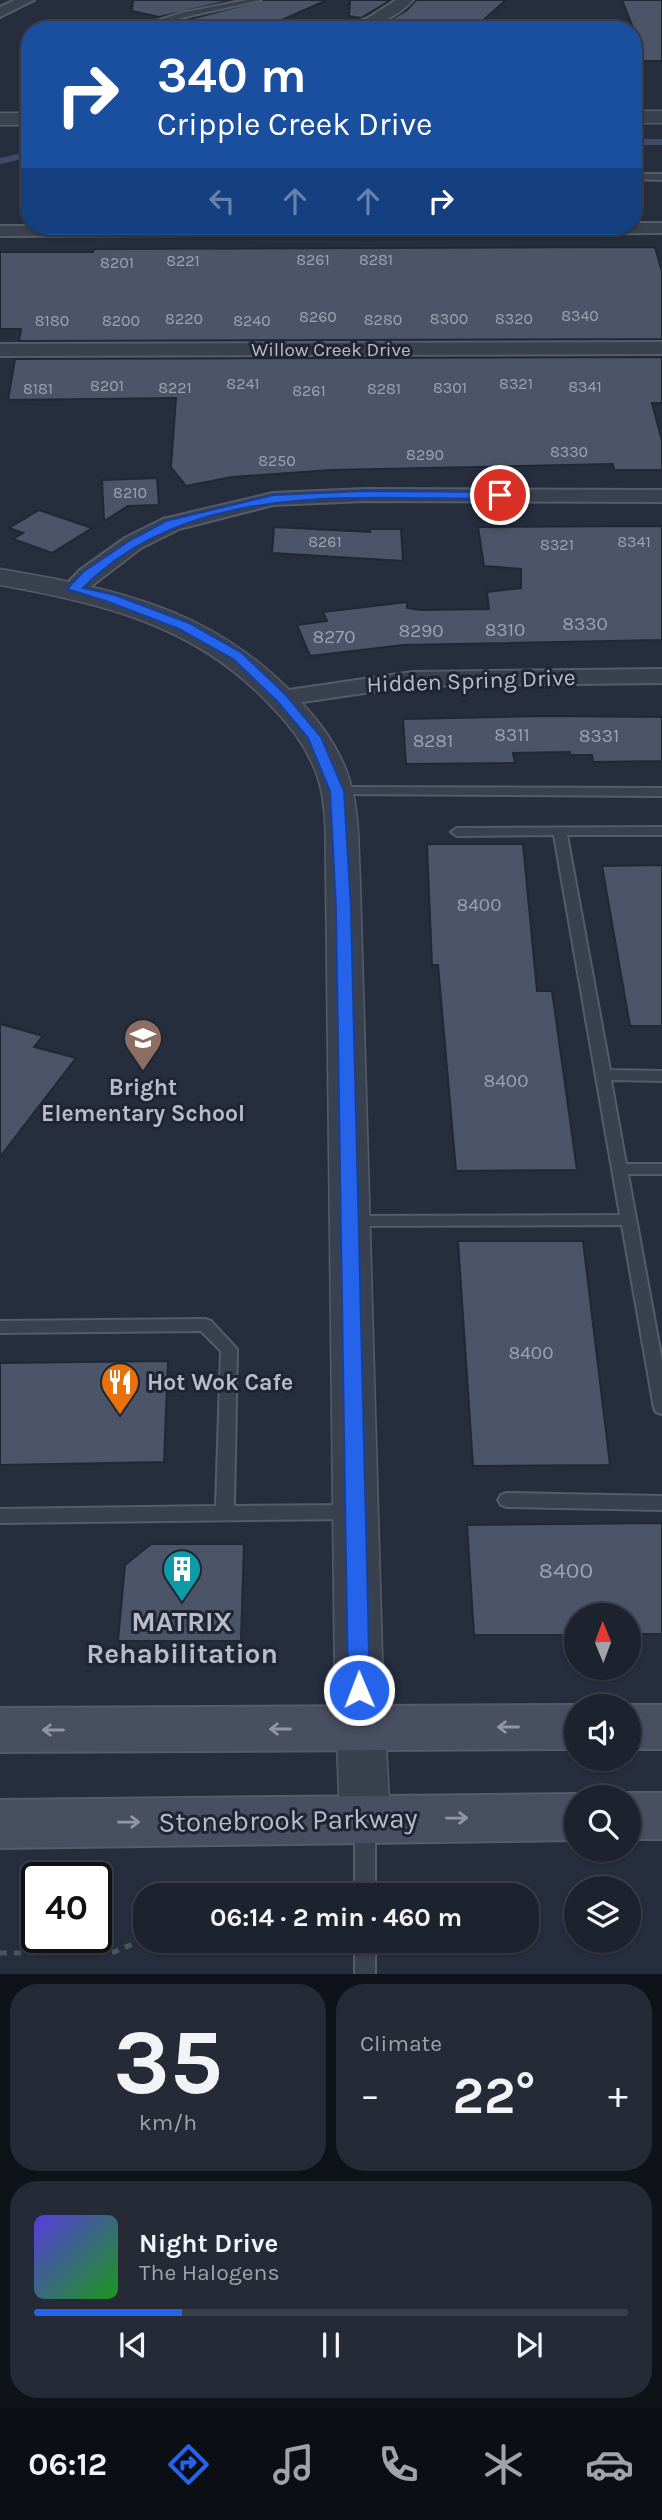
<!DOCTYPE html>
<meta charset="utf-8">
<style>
:root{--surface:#1c222e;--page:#252a36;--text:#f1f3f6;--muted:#a0a4aa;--line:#3a3f4a;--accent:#2563eb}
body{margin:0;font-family:Karla,sans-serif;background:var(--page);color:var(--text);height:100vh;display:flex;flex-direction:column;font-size:26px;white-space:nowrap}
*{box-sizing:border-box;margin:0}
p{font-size:23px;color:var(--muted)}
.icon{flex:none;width:38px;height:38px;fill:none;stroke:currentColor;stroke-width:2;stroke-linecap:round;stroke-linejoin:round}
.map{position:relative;height:1974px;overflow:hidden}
.sheet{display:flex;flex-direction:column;gap:10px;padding:10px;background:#0f1319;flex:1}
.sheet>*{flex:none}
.banner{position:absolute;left:21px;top:21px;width:621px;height:214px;border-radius:28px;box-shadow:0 2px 5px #0004,0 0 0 2px var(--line);background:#1a4fa0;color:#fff;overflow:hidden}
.needle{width:46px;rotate:359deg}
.fabs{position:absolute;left:564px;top:1603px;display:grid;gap:14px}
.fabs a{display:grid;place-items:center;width:77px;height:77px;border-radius:50%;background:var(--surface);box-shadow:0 2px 5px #0004,0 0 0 2px var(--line);font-size:35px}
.speed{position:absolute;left:21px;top:1862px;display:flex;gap:14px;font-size:35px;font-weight:700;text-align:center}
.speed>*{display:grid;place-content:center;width:91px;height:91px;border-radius:50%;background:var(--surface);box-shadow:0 2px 5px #0004,0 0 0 2px var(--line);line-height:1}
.speed .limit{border:4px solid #111;border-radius:10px;background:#fff;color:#111}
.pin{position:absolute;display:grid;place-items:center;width:60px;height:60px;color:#fff;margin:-30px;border:4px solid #fff;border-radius:50%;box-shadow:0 2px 7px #0007}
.me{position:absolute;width:77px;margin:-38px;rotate:359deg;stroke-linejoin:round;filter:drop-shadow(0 0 5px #0008)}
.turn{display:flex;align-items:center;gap:24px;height:147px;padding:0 21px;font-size:32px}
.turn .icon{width:91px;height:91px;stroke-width:2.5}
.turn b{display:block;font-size:49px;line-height:60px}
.lanes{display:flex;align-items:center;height:66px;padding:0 21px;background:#0003;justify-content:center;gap:35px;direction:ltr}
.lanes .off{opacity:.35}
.big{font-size:52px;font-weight:700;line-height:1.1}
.sheet .card{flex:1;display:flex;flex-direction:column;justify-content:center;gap:10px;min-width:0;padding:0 24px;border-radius:28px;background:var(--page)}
.sheet .dial{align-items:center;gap:0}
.dial b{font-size:91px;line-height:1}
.song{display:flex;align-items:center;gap:21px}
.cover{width:84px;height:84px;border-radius:10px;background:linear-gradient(135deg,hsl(250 70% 55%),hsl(120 70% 35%))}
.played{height:7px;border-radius:4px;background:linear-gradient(90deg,var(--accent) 25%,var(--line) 25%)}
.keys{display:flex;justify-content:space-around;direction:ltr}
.heat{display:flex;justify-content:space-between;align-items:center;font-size:38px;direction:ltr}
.sheet .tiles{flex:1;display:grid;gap:10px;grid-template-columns:1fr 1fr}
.card:last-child{grid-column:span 2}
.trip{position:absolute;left:133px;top:1883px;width:406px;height:70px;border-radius:28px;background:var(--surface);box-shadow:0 2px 5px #0004,0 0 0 2px var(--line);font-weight:700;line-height:70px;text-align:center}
.tab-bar{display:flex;height:112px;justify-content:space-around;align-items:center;background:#0b0e12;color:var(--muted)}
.tab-bar .icon{width:49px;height:49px}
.tab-bar .current{color:var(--accent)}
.tab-bar b{font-size:32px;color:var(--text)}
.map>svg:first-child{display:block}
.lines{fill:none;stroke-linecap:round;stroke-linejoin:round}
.stream{stroke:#3c4b66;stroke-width:6}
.building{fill:#4c5567;stroke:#212735;stroke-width:2}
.service-casing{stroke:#555c69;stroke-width:4}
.minor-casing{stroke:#555c69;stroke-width:4}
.tertiary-casing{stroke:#555c69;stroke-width:3}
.secondary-casing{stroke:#555c69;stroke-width:4}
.path{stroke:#46575c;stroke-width:5;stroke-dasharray:7 7;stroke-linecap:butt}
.service{fill:#3a414e;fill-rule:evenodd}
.minor{fill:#3a414e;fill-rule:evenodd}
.tertiary{fill:#3a414e;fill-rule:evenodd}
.secondary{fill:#484f61;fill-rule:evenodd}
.oneway{stroke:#9096a5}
.route{fill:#2563eb;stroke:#184099;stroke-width:2}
.labels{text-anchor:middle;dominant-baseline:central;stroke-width:6;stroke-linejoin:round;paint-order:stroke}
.far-number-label{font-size:16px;fill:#9ca2b0}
.far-street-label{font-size:19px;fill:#b6bcc9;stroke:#1f2533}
.number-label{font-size:19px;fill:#9ca2b0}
.street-label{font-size:23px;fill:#b6bcc9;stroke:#1f2533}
.poi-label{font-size:23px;font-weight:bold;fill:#b6bcc9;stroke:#1f2533}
.near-number-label{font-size:23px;fill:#9ca2b0}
.near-poi-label{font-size:28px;font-weight:bold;fill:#b6bcc9;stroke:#1f2533}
.near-street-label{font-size:28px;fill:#b6bcc9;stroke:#1f2533}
</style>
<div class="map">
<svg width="662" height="1974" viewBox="0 0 662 1974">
<rect width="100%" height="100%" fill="#262e3e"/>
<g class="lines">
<g class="stream">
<polyline points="634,142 662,142"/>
<polyline points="0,161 30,154"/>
</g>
</g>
<g class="building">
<polygon points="133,0 233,0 159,17 132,11"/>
<polygon points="264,0 327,0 259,30 210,30 178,22"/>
<polygon points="350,0 391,0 361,18 349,16"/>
<polygon points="416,0 506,0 472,30 435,30 387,22 407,10"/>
<polygon points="622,0 662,0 662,61 634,61 634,30"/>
<polygon points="655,247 662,272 662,339 19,341 21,329 0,329 0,252 93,252 94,249"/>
<polygon points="662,357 662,403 652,403 662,441 662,470 614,470 613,464 331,470 232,477 186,486 171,467 176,398 8,400 15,359"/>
<polygon points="157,478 159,505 128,506 104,521 102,480"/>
<polygon points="39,510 92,528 52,553 13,539 23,533 9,528"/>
<polygon points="662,526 662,640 403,645 310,656 297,625 327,621 323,612 407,602 407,608 421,610 489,609 487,592 521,588 521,569 484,566 478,527"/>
<polygon points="274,527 370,532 370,529 401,529 403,561 272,553"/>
<polygon points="543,716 662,717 662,761 593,762 592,755 570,755 570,752 513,753 515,763 406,764 403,719"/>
<polygon points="427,844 523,844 537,991 552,991 577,1170 456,1171 438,965 432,965"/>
<polygon points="662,865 662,1026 630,1026 602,866"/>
<polygon points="0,1024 43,1036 34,1047 76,1058 0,1157"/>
<polygon points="458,1241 583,1241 610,1465 473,1466"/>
<polygon points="168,1361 164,1462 0,1465 0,1363"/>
<polygon points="662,1523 662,1634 628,1634 628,1615 576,1615 576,1635 474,1635 467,1525"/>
<polygon points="151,1544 244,1544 241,1641 118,1641 125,1565"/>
</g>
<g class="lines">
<defs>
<g id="service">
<polygon points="246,0 261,0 185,17 142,30 129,30 181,13"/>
<polygon points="662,174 662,180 634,179 634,174"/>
<polygon points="337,787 662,788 662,796 333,794 331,791 333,788"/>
<polygon points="662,827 662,835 567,835 610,1070 662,1071 662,1081 611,1080 626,1164 662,1164 662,1174 628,1174 662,1361 662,1414 656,1412 654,1408 622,1225 351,1226 345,1225 343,1221 345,1217 351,1216 620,1215 554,835 457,836 451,832 457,828"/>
<polygon points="205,1319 211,1321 237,1349 234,1506 350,1505 356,1507 359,1512 356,1517 350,1519 0,1523 0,1509 216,1506 221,1351 201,1331 0,1333 0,1321"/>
<polygon points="507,1493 662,1496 662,1510 507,1507 501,1505 498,1500 501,1495"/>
<polygon points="365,1815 372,1818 375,1824 375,1895 355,1895 355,1824 358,1818"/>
<rect x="355" y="1941" width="20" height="33"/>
</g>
<g id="minor">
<polygon points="15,0 34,0 0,17 0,7"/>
<path d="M396 0H413C393 22 364 30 335 30L368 18Z"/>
<polygon points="634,223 662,223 662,233 0,236 0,226 634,226"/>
<polygon points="662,342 662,354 0,356 0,344"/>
<polygon points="365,489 662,490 662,502 365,501 273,505 179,529 141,548 81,594 65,594 62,589 80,570 125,538 163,519 273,493"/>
<polygon points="662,669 662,683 412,686 282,705 273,703 270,698 273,693 282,691 412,672"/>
</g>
<g id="tertiary">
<rect x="634" y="111" width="28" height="12"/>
<rect x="0" y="113" width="30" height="12"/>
<path d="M0 569C116 589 212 608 296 697 319 720 341 750 350 782 360 814 358 849 360 882L383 1690 390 1819 382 1834 365 1840 348 1834 340 1819 335 1690 326 882C325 849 328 814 319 781 310 752 292 727 271 706 196 625 104 604 0 585Z"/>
</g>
<g id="secondary">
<polygon points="576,1705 580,1706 576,1706 576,1749 0,1752 0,1708"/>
<polygon points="628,1705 662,1705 662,1749 628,1749 628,1706 624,1706"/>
<polygon points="628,1793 662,1793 662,1839 628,1839 628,1797 615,1797"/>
<polygon points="576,1794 586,1797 576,1797 576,1840 0,1848 0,1800"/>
</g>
</defs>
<use href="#service" class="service-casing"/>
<use href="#minor" class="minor-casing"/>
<use href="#tertiary" class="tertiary-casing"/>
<use href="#secondary" class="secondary-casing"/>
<polyline class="path" points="0,1953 114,1952 145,1939"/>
<use href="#service" class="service"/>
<use href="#minor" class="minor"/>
<use href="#tertiary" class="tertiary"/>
<use href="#secondary" class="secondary"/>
</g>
<defs><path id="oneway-shaft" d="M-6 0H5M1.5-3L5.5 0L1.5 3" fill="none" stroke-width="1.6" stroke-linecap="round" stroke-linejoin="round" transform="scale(1.75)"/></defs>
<g class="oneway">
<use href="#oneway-shaft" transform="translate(508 1727) rotate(180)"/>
<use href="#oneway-shaft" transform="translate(280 1729) rotate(180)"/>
<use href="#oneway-shaft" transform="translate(53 1730) rotate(180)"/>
<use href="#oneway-shaft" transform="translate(457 1818) rotate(-1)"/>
<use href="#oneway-shaft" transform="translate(129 1822) rotate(-1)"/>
</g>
<path class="route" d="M365 491 500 492 506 495 500 499C360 499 190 479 83 588L115 595 189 623 242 653 286 695 321 737 344 791 351 909 370 1690 367 1696 359 1699 352 1696 348 1690 336 909 330 791 308 738 277 701 233 659 179 629 106 601 67 589 83 572 129 541 166 521 273 495Z"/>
<defs>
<symbol id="school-pin" viewBox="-11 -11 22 30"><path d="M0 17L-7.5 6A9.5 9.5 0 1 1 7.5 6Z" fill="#8d6e63" stroke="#1f2533"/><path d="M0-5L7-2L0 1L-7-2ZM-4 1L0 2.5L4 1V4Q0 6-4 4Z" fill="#fff"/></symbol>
<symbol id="restaurant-pin" viewBox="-11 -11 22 30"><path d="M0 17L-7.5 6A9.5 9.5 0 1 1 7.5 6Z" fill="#e8710a" stroke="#1f2533"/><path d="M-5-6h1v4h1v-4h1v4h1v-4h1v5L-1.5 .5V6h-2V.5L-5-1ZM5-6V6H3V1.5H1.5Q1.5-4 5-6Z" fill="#fff"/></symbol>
<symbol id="building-pin" viewBox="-11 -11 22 30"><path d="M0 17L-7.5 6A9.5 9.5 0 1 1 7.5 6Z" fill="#0f9aa8" stroke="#1f2533"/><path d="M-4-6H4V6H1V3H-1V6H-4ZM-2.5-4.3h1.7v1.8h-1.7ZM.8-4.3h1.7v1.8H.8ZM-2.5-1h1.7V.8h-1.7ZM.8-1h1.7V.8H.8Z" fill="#fff"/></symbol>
</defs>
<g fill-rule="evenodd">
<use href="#school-pin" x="121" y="1016" width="44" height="60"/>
<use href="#restaurant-pin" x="98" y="1360" width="44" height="60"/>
<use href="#building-pin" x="160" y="1547" width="44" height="60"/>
</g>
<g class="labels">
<g class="far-number-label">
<text x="313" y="259">8261</text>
<text x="376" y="259">8281</text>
<text x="183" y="260">8221</text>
<text x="117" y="262">8201</text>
<text x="580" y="315">8340</text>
<text x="318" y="316">8260</text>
<text x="184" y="318">8220</text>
<text x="449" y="318">8300</text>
<text x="514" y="318">8320</text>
<text x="383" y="319">8280</text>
<text x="52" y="320">8180</text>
<text x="121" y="320">8200</text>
<text x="252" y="320">8240</text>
<text x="243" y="383">8241</text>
<text x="516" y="383">8321</text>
<text x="107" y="385">8201</text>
<text x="585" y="386">8341</text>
<text x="175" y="387">8221</text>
<text x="450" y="387">8301</text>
<text x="38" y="388">8181</text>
<text x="384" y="388">8281</text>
<text x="309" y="390">8261</text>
<text x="569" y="451">8330</text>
<text x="425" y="454">8290</text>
<text x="277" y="460">8250</text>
<text x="130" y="492">8210</text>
<text x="325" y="541">8261</text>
<text x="634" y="541">8341</text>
<text x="557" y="544">8321</text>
</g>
<g class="far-street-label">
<text x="331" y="350">Willow Creek Drive</text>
</g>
<g class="number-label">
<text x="585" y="624">8330</text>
<text x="505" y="630">8310</text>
<text x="421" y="631">8290</text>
<text x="334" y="637">8270</text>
<text x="512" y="735">8311</text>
<text x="599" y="736">8331</text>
<text x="433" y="741">8281</text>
<text x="479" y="905">8400</text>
<text x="506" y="1081">8400</text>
<text x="531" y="1353">8400</text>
</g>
<g class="street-label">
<text transform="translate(471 681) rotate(-2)">Hidden Spring Drive</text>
</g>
<g class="poi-label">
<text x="143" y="1087">Bright<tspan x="143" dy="26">Elementary School</tspan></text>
<text x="147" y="1382" text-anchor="start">Hot Wok Cafe</text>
</g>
<g class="near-number-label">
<text x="566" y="1570">8400</text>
</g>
<g class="near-poi-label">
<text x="182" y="1621">MATRIX<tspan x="182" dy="32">Rehabilitation</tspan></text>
</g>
<g class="near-street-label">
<text transform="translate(288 1820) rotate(-1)">Stonebrook Parkway</text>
</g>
</g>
</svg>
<div class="fabs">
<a><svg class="needle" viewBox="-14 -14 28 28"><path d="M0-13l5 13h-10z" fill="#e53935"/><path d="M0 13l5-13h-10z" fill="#a0a4aa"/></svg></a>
<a><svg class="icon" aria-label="sound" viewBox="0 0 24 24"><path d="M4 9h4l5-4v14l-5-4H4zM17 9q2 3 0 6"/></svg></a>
<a><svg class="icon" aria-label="search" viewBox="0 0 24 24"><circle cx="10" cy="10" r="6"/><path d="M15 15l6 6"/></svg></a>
<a><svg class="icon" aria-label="layers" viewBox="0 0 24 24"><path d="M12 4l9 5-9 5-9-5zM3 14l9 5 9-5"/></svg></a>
</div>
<div class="speed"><div class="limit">40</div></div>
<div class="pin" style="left:500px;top:495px;background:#d93025"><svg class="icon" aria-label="arrive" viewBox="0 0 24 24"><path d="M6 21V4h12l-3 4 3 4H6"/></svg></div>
<svg class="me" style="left:359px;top:1690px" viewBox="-20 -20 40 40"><circle r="17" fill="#2563eb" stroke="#fff" stroke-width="3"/><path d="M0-11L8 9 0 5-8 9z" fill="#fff"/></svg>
<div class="trip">06:14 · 2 min · 460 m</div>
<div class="banner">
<div class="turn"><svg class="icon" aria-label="right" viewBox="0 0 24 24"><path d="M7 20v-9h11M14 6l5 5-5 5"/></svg><div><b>340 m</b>Cripple Creek Drive</div></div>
<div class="lanes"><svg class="icon off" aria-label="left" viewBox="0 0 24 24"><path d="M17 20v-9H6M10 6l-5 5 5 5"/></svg><svg class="icon off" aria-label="ahead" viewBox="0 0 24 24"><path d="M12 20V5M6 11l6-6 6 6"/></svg><svg class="icon off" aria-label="ahead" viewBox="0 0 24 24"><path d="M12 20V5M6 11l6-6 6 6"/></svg><svg class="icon" aria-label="right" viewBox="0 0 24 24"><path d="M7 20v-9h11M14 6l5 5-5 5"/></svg></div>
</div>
</div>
<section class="sheet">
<div class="tiles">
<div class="card dial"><b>35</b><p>km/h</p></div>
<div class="card"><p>Climate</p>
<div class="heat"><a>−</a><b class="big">22°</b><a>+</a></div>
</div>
<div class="card">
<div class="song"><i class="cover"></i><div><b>Night Drive</b><p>The Halogens</p></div></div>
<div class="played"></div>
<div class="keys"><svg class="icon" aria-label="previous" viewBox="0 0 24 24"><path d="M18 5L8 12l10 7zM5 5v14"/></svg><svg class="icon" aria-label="pause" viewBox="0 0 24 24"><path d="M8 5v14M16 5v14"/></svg><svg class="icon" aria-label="next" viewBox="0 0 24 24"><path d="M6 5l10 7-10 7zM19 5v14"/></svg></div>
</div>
</div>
</section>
<nav class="tab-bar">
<b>06:12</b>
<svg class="icon current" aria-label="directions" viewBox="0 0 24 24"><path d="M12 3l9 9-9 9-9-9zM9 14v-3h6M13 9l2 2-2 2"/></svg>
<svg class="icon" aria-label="music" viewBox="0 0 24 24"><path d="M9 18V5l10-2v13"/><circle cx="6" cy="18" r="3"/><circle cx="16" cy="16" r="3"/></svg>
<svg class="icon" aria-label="phone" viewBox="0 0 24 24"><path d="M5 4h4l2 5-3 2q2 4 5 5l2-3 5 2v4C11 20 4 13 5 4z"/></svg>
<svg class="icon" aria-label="climate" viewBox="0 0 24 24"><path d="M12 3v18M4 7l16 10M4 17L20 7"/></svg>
<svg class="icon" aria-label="car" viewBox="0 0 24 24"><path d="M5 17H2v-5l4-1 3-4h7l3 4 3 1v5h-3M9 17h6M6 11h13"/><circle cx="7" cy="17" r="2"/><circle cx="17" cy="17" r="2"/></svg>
</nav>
